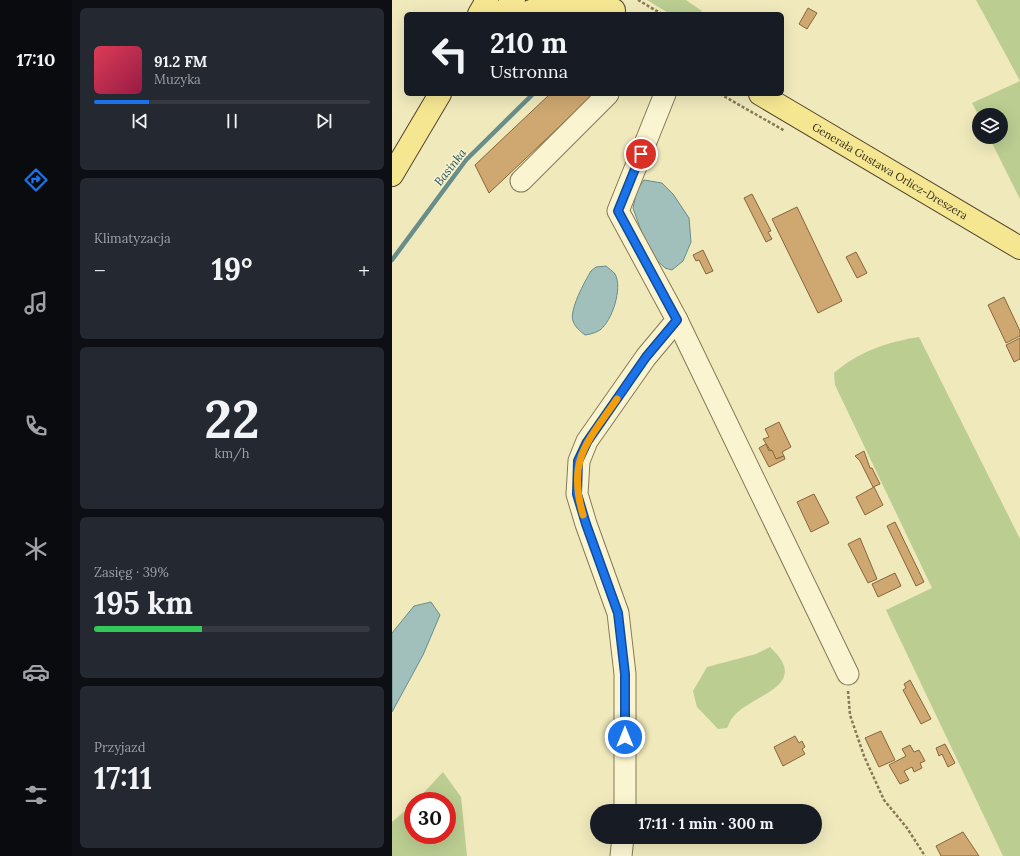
<!DOCTYPE html>
<html lang="pl">
<meta charset="utf-8">
<style>
:root{--surface:#171b24;--page:#242831;--text:#f1f3f6;--muted:#9ea1a6;--line:#363941;--accent:#1a73e8}
body{margin:0;font-family:Lora,serif;background:var(--page);color:var(--text);height:100vh;display:flex;flex-direction:column;font-size:15px;white-space:nowrap}
*{box-sizing:border-box;margin:0}
p{font-size:13px;color:var(--muted)}
.icon{flex:none;width:22px;height:22px;fill:none;stroke:currentColor;stroke-width:2;stroke-linecap:round;stroke-linejoin:round}
.map{position:relative;flex:1;overflow:hidden}
.details{display:flex;flex-direction:column;gap:8px;padding:8px;background:#0d0f14;width:320px}
.details>*{flex:none}
.top-card{position:absolute;left:12px;top:12px;width:380px;height:84px;border-radius:6px;box-shadow:0 4px 16px #0002;background:#171b24;color:var(--text);overflow:hidden}
.tools{position:absolute;left:580px;top:108px;display:grid;gap:8px}
.tools a{display:grid;place-items:center;width:36px;height:36px;border-radius:50%;background:var(--surface);box-shadow:0 4px 16px #0002;font-size:20px}
.speed{position:absolute;left:12px;top:792px;display:flex;gap:8px;font-size:20px;font-weight:700;text-align:center}
.speed>*{display:grid;place-content:center;width:52px;height:52px;border-radius:50%;background:var(--surface);box-shadow:0 4px 16px #0002;line-height:1}
.speed .limit{border:6px solid #d22;background:#fff;color:#111}
.pin{position:absolute;display:grid;place-items:center;width:34px;height:34px;color:#fff;margin:-17px;border:2px solid #fff;border-radius:50%;box-shadow:0 1px 4px #0007}
.me{position:absolute;width:44px;margin:-22px;rotate:0deg;stroke-linejoin:round;filter:drop-shadow(0 0 3px #0008)}
.turn{display:flex;align-items:center;gap:14px;height:84px;padding:0 20px;font-size:18px}
.turn .icon{width:52px;height:52px;stroke-width:2.5}
.turn b{display:block;font-size:28px;line-height:34px}
.big{font-size:30px;font-weight:800;line-height:1.1}
.details .card{flex:1;display:flex;flex-direction:column;justify-content:center;gap:6px;min-width:0;padding:0 14px;border-radius:6px;background:var(--page)}
.details .dial{align-items:center;gap:0}
.dial b{font-size:52px;line-height:1}
.song{display:flex;align-items:center;gap:12px}
.cover{width:48px;height:48px;border-radius:6px;background:linear-gradient(135deg,hsl(350 70% 55%),hsl(340 70% 35%))}
.played{height:4px;border-radius:2px;background:linear-gradient(90deg,var(--accent) 20%,var(--line) 20%)}
.keys{display:flex;justify-content:space-around;direction:ltr}
.heat{display:flex;justify-content:space-between;align-items:center;font-size:22px;direction:ltr}
.charge{height:6px;border-radius:3px;background:linear-gradient(90deg,#34c759 39%,var(--line) 0)}
.trip{position:absolute;left:198px;top:804px;width:232px;height:40px;border-radius:20px;background:var(--surface);box-shadow:0 4px 16px #0002;font-weight:800;line-height:40px;text-align:center}
main{display:flex;flex:1;min-height:0}
.menu{display:flex;flex-direction:column;width:72px;justify-content:space-around;align-items:center;background:#090b0e;color:var(--muted)}
.menu .icon{width:28px;height:28px}
.menu .current{color:var(--accent)}
.menu b{font-size:18px;color:var(--text)}
.map>svg:first-child{display:block}
.green{fill:#bbcd91}
.water{fill:#a1c0bc;stroke:#688d8b}
.lines{fill:none;stroke-linecap:round;stroke-linejoin:round}
.stream{stroke:#688d8b;stroke-width:4.5}
.building{fill:#cfa871;stroke:#87663b}
.minor-casing{stroke:#877855;stroke-width:23}
.major-casing{stroke:#54452a;stroke-width:24}
.path{stroke:#877855;stroke-width:2.5;stroke-dasharray:3 2;stroke-linecap:butt}
.minor{stroke:#faf5d0;stroke-width:21}
.major{stroke:#f5e792;stroke-width:22}
.route-casing{stroke:#114b97;stroke-width:10}
.route{stroke:#1a73e8;stroke-width:7}
.slow{stroke:#f59e0b;stroke-width:7}
.labels{text-anchor:middle;dominant-baseline:central;stroke-width:3.5;stroke-linejoin:round;paint-order:stroke}
.street-label{font-size:11px;fill:#362d1b;stroke:#f6f1cc}
.water-label{font-size:12px;font-style:italic;fill:#295156;stroke:#f6f1cc}
</style>
<main>
<nav class="menu">
<b>17:10</b>
<svg class="icon current" aria-label="directions" viewBox="0 0 24 24"><path d="M12 3l9 9-9 9-9-9zM9 14v-3h6M13 9l2 2-2 2"/></svg>
<svg class="icon" aria-label="music" viewBox="0 0 24 24"><path d="M9 18V5l10-2v13"/><circle cx="6" cy="18" r="3"/><circle cx="16" cy="16" r="3"/></svg>
<svg class="icon" aria-label="phone" viewBox="0 0 24 24"><path d="M5 4h4l2 5-3 2q2 4 5 5l2-3 5 2v4C11 20 4 13 5 4z"/></svg>
<svg class="icon" aria-label="climate" viewBox="0 0 24 24"><path d="M12 3v18M4 7l16 10M4 17L20 7"/></svg>
<svg class="icon" aria-label="car" viewBox="0 0 24 24"><path d="M5 17H2v-5l4-1 3-4h7l3 4 3 1v5h-3M9 17h6M6 11h13"/><circle cx="7" cy="17" r="2"/><circle cx="17" cy="17" r="2"/></svg>
<svg class="icon" aria-label="filters" viewBox="0 0 24 24"><path d="M4 7h16M4 17h16"/><circle cx="9" cy="7" r="2"/><circle cx="15" cy="17" r="2"/></svg>
</nav>
<section class="details">
<div class="card">
<div class="song"><i class="cover"></i><div><b>91.2 FM</b><p>Muzyka</p></div></div>
<div class="played"></div>
<div class="keys"><svg class="icon" aria-label="previous" viewBox="0 0 24 24"><path d="M18 5L8 12l10 7zM5 5v14"/></svg><svg class="icon" aria-label="pause" viewBox="0 0 24 24"><path d="M8 5v14M16 5v14"/></svg><svg class="icon" aria-label="next" viewBox="0 0 24 24"><path d="M6 5l10 7-10 7zM19 5v14"/></svg></div>
</div>
<div class="card"><p>Klimatyzacja</p>
<div class="heat"><a>−</a><b class="big">19°</b><a>+</a></div>
</div>
<div class="card dial"><b>22</b><p>km/h</p></div>
<div class="card"><p>Zasięg · 39%</p><b class="big">195 km</b><div class="charge"></div></div>
<div class="card"><p>Przyjazd</p><b class="big">17:11</b></div>
</section>
<div class="map">
<svg width="628" height="856" viewBox="0 0 628 856">
<rect width="100%" height="100%" fill="#efe9bc"/>
<g class="green">
<polygon points="255,0 294,0 310,11 308,14 278,14"/>
<polygon points="584,0 628,0 628,199 597,137 609,137 609,115 587,116 580,103 628,81"/>
<path d="M527 337 628 539V856H611L494 610 540 588 443 385 442 373C466 352 495 342 527 337Z"/>
<path d="M378 647C421 687 359 694 341 717 338 720 337 725 335 728L326 729 305 707 301 691 315 667 364 654Z"/>
<polygon points="51,772 69,797 75,856 0,856 0,822 21,804 21,835 55,835 55,801 24,801"/>
</g>
<g class="water">
<polygon points="252,180 270,183 281,194 297,218 299,242 291,261 280,270 273,268 257,253 241,208 245,190"/>
<path d="M214 266C216 268 221 271 223 274 231 288 220 321 208 330 203 333 199 334 193 335 188 331 183 327 181 321 177 310 193 281 199 271L204 267Z"/>
<polygon points="39,602 48,615 31,655 0,712 0,633 22,606"/>
</g>
<g class="lines">
<polyline class="stream" points="0,260 74,160 141,94"/>
</g>
<g class="building">
<polygon points="416,8 425,13 415,29 407,24"/>
<polygon points="158,94 202,94 97,193 83,165"/>
<polygon points="360,194 379,231 376,232 380,239 374,242 352,198"/>
<polygon points="405,207 450,301 426,313 380,219"/>
<polygon points="311,250 321,271 314,274 307,260 304,261 301,255"/>
<polygon points="464,252 475,273 465,278 454,257"/>
<polygon points="612,297 628,331 628,336 614,343 596,305"/>
<polygon points="628,338 628,359 622,362 614,345"/>
<polygon points="387,422 399,447 390,452 392,456 384,459 371,439 377,437 373,429"/>
<polygon points="374,444 377,451 380,450 384,459 392,456 393,459 377,467 367,448"/>
<polygon points="472,451 478,468 480,468 488,484 481,487 468,461 463,456"/>
<polygon points="482,487 491,505 473,515 464,497"/>
<polygon points="422,494 437,523 419,532 405,502"/>
<polygon points="503,522 532,582 524,586 495,526"/>
<polygon points="468,538 485,579 476,583 456,544"/>
<polygon points="503,573 509,586 486,597 480,584"/>
<polygon points="518,680 539,719 529,724 511,690 514,688 512,684"/>
<polygon points="489,731 503,760 487,767 473,738"/>
<polygon points="403,736 407,743 410,741 413,747 410,749 413,754 391,766 382,747"/>
<polygon points="553,744 563,763 556,767 550,754 547,756 544,748"/>
<polygon points="518,745 522,752 527,750 533,761 528,763 530,768 522,772 520,767 512,771 517,780 508,784 497,765 514,756 510,749"/>
<polygon points="571,832 587,856 549,856 544,846"/>
</g>
<g class="lines">
<defs>
<g id="minor">
<polyline points="129,181 216,94"/>
<polyline points="285,320 456,674"/>
<polyline points="233,811 233,674 226,613 194,524 185,494 187,461 195,441 254,357 285,320 226,211 273,94"/>
<polyline points="229,856 231,837"/>
</g>
<g id="major">
<polyline points="87,14 95,0"/>
<polyline points="109,14 122,0"/>
<path d="M132 14C160 0 192 8 222 10"/>
<path id="s1" d="M368 94 628 248"/>
<polyline points="0,175 48,94"/>
</g>
</defs>
<use href="#minor" class="minor-casing"/>
<use href="#major" class="major-casing"/>
<g class="path">
<polyline points="246,0 270,14"/>
<polyline points="328,94 393,131"/>
<polyline points="456,691 458,715 472,756 492,800 515,828 533,856"/>
</g>
<use href="#minor" class="minor"/>
<use href="#major" class="major"/>
</g>
<g class="lines">
<defs>
<polyline id="route" points="233,737 233,674 226,613 194,524 185,494 186,461 195,442 254,357 285,320 226,211 249,154"/>
</defs>
<use href="#route" class="route-casing"/>
<use href="#route" class="route"/>
<path class="slow" d="M191 515C175 459 195 443 225 399"/>
</g>
<g class="labels">
<g class="street-label">
<text stroke="none"><textPath href="#s1" startOffset="151">Generała Gustawa Orlicz-Dreszera</textPath></text>
</g>
<g class="water-label">
<text transform="translate(58 167) rotate(-52)">Basinka</text>
</g>
</g>
</svg>
<div class="tools">
<a><svg class="icon" aria-label="layers" viewBox="0 0 24 24"><path d="M12 4l9 5-9 5-9-5zM3 14l9 5 9-5"/></svg></a>
</div>
<div class="speed"><div class="limit">30</div></div>
<div class="pin" style="left:249px;top:154px;background:#d93025"><svg class="icon" aria-label="arrive" viewBox="0 0 24 24"><path d="M6 21V4h12l-3 4 3 4H6"/></svg></div>
<svg class="me" style="left:233px;top:737px" viewBox="-20 -20 40 40"><circle r="17" fill="#1a73e8" stroke="#fff" stroke-width="3"/><path d="M0-11L8 9 0 5-8 9z" fill="#fff"/></svg>
<div class="trip">17:11 · 1 min · 300 m</div>
<div class="top-card">
<div class="turn"><svg class="icon" aria-label="left" viewBox="0 0 24 24"><path d="M17 20v-9H6M10 6l-5 5 5 5"/></svg><div><b>210 m</b>Ustronna</div></div>
</div>
</div>
</main>
